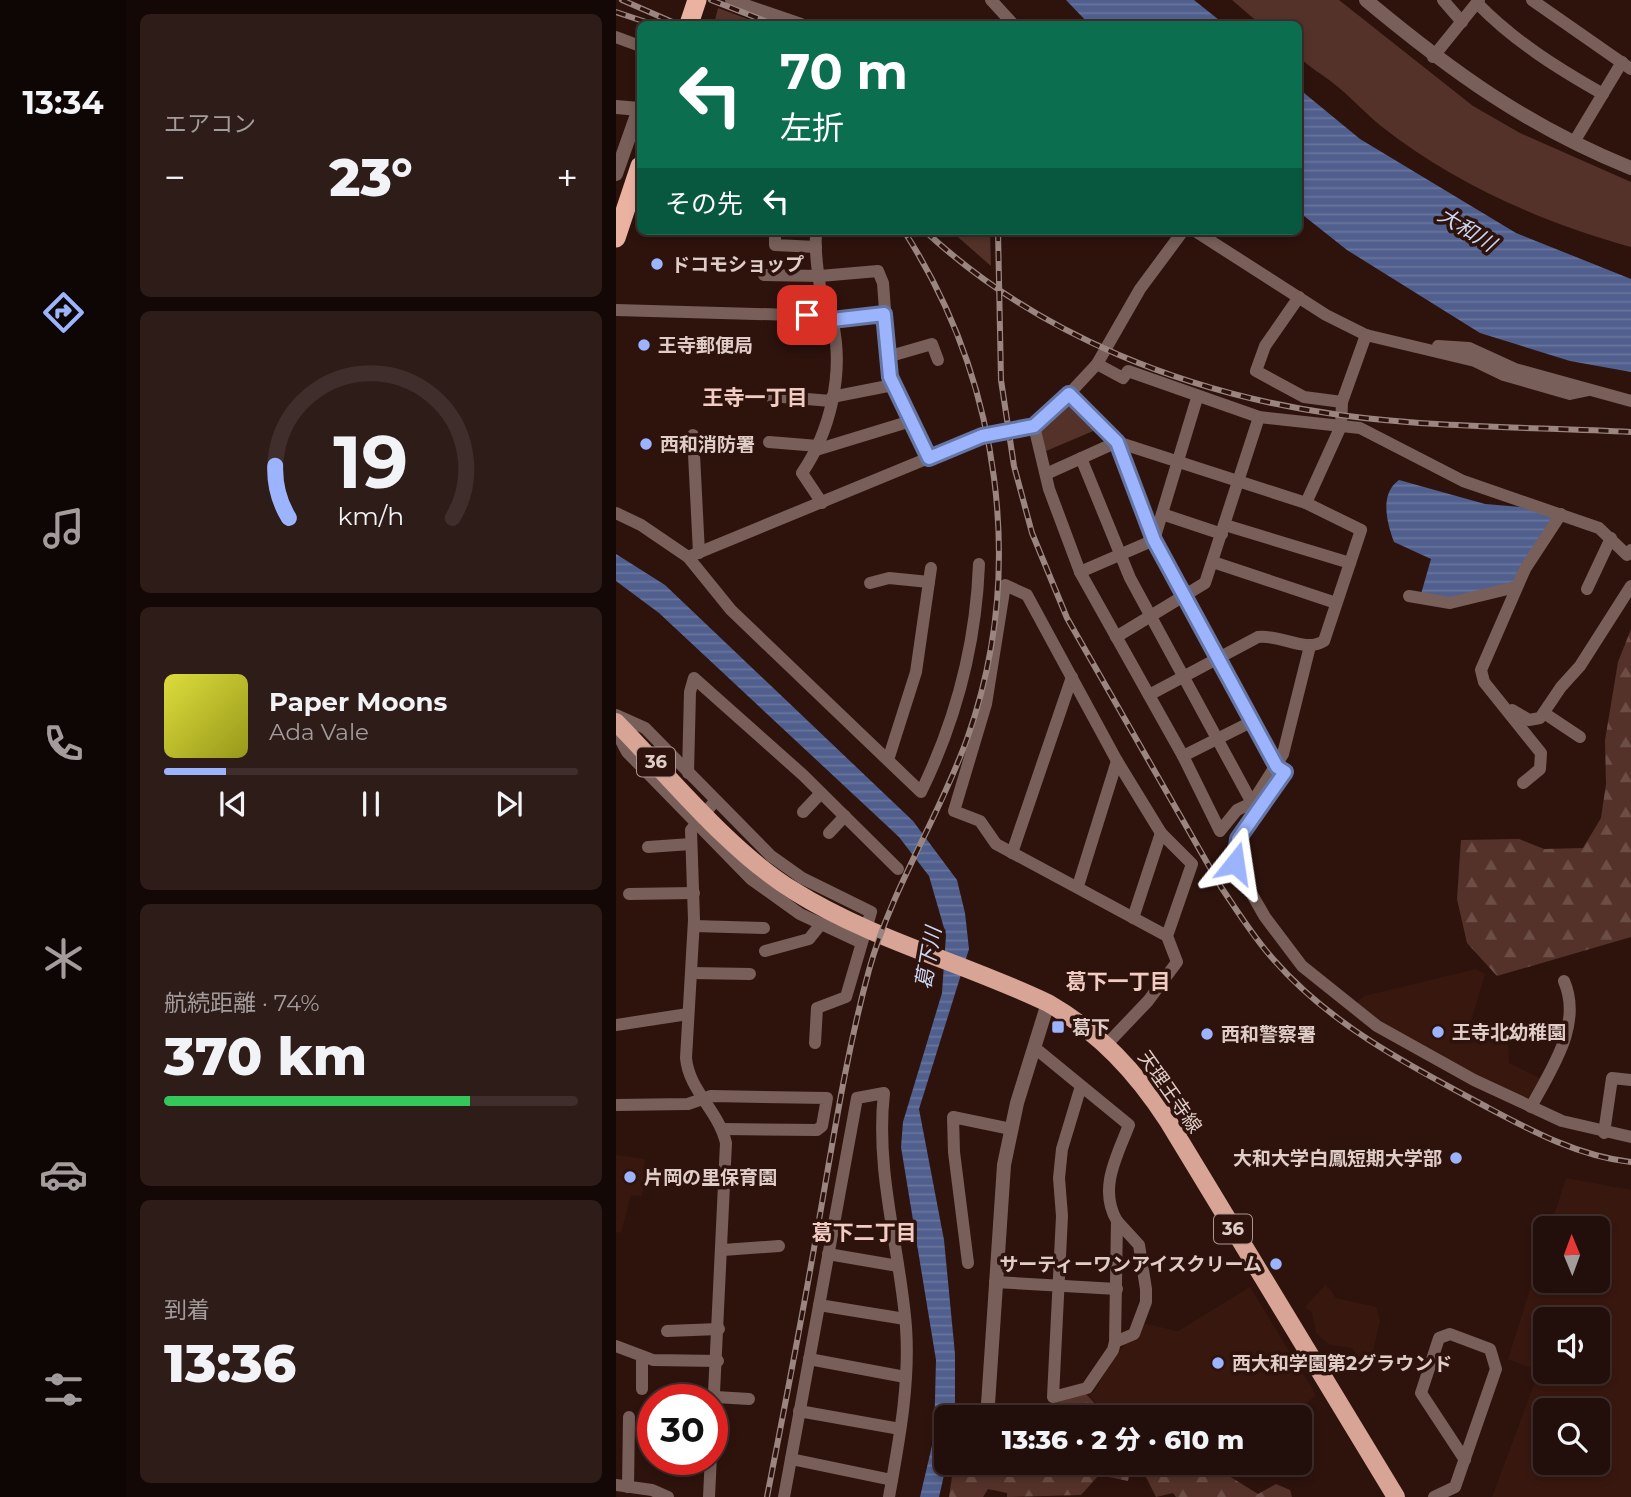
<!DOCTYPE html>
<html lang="ja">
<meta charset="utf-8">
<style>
:root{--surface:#220e0a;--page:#2e1c18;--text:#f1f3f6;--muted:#a29c9c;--line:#3f2e2b;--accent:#9cb4fd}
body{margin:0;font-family:Montserrat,"Noto Sans JP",sans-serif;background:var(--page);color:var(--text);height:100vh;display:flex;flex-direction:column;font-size:26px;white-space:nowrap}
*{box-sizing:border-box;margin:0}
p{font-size:23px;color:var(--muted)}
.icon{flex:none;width:38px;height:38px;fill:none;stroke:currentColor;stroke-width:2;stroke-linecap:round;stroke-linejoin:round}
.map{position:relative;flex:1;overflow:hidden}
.sheet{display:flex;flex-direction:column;gap:14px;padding:14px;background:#130806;width:490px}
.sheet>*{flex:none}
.top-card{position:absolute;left:21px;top:21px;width:665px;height:214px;border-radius:10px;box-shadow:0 4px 10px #0003,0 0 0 2px var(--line);background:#0b6e4f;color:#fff;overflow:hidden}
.needle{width:46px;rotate:359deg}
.tools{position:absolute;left:917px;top:1216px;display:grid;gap:14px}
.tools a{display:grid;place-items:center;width:77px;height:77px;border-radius:10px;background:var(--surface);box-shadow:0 4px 10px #0003,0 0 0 2px var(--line);font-size:35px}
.speed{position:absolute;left:21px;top:1384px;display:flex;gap:14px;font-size:35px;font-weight:700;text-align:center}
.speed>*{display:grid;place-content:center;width:91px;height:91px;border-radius:50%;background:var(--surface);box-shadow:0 4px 10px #0003,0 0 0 2px var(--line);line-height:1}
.speed .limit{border:10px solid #d22;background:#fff;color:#111}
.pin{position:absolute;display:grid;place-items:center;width:60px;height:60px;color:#fff;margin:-30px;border-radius:14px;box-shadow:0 4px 10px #0006}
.me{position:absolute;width:77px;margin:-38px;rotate:15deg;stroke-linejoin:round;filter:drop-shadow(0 0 5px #0008)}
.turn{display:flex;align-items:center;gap:24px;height:147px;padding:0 28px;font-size:32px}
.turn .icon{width:91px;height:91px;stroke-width:2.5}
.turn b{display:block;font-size:49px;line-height:60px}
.then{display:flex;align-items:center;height:66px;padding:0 28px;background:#0003;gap:14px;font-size:26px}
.big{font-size:52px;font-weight:800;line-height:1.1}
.sheet .card{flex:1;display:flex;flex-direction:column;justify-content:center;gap:10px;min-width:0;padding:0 24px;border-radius:10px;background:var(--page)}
.sheet .dial{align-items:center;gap:0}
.dial svg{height:182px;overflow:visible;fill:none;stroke:var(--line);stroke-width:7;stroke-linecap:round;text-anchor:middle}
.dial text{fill:var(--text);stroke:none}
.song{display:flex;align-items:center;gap:21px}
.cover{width:84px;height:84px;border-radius:10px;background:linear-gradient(135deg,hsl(60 70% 55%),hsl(60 70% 35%))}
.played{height:7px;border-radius:4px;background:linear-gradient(90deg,var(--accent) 15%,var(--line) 15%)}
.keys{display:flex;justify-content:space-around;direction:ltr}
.heat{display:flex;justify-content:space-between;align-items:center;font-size:38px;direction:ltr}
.charge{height:10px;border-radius:5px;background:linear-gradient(90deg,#34c759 74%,var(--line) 0)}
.trip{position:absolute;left:318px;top:1405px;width:378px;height:70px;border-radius:10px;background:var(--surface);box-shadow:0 4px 10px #0003,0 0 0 2px var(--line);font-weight:800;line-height:70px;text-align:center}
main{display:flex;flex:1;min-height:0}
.menu{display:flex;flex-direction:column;width:126px;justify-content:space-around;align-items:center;background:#0e0604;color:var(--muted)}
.menu .icon{width:49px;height:49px}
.menu .active{color:var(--accent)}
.menu b{font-size:32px;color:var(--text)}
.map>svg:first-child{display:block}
.built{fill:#38170f;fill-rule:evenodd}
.forest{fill:url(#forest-firs)}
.green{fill:#543229}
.water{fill:url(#water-rules)}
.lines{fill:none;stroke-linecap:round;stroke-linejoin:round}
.minor{stroke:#785f59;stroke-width:12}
.tertiary{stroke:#785f59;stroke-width:14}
.primary{stroke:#d8a496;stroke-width:18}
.trunk{stroke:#ebb2a2;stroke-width:19}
.rail-casing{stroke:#9b8580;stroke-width:6}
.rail{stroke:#2e130d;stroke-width:3.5;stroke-dasharray:10;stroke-linecap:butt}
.route-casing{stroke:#6575a4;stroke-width:18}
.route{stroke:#9cb4fd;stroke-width:12}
.poi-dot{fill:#9cb4fd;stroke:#2e130d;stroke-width:2.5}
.labels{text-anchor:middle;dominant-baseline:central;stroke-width:7;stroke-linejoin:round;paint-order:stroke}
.shield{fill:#2e130d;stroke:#ab9590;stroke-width:2}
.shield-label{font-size:18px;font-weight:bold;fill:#e0cdc8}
.poi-label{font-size:19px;font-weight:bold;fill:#e0cdc8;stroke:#2e130d;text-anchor:start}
.street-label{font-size:19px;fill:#e0cdc8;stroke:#2e130d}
.water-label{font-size:21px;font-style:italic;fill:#ccd7f4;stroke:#2e130d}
.neighbourhood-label{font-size:21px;font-weight:bold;fill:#f2ccc2;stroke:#2e130d}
</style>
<main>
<nav class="menu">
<b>13:34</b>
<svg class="icon active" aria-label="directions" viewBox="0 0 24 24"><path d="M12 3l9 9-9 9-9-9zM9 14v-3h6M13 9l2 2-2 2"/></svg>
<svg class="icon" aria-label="music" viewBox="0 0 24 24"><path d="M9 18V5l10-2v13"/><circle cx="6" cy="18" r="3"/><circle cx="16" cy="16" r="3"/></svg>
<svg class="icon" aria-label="phone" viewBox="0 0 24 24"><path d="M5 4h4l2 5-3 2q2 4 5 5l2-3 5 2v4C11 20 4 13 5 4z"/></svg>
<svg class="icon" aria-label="climate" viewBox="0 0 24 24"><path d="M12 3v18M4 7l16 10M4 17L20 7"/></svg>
<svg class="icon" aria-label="car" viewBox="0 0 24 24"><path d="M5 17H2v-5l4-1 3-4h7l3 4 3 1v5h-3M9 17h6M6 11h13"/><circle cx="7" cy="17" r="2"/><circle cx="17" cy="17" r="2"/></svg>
<svg class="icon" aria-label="filters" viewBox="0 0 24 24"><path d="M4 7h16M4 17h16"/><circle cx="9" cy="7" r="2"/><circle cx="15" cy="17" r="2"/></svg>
</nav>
<section class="sheet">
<div class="card"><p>エアコン</p>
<div class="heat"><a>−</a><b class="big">23°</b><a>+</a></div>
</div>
<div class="card dial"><svg viewBox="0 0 100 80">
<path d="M14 69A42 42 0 1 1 86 69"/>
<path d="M14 69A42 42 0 0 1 8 46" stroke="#9cb4fd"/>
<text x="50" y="56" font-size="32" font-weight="700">19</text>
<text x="50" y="72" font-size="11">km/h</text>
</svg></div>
<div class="card">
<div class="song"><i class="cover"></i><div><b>Paper Moons</b><p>Ada Vale</p></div></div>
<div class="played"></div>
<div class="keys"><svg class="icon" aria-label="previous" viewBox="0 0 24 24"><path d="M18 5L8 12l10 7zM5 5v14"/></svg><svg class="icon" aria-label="pause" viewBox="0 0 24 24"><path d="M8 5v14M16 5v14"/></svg><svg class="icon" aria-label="next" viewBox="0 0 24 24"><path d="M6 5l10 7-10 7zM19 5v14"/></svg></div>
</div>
<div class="card"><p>航続距離 · 74%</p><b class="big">370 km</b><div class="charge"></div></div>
<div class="card"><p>到着</p><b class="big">13:36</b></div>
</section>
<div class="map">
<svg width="1015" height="1497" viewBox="0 0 1015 1497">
<defs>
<pattern id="forest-firs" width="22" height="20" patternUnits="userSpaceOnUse" patternTransform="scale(1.75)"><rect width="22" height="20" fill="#543229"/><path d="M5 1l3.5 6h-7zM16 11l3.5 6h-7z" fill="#6c4e47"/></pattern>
<pattern id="water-rules" width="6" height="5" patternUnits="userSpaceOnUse" patternTransform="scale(1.75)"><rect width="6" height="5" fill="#505f8d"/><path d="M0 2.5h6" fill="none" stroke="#69759c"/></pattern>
</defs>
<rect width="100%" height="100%" fill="#2e130d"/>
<g class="built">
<polygon points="860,969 869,974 853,1028 892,1038 893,1063 926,1079 917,1097 911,1100 783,1035 739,1004 748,996"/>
<polygon points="0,1155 29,1159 26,1196 15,1195 5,1233 0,1232"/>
<path d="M950 1178 1015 1190V1497H876L923 1371 892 1359 929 1243V1281H982V1228H934ZM929 1320H982V1372H929ZM982 1410V1463H929V1410Z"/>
<polygon points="710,1284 720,1298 760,1307 764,1321 754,1364 748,1368 736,1348 714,1345 700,1333 696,1312 689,1307"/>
<polygon points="634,1287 700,1395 691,1403 684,1425 684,1418 512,1417 505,1411 487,1411 473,1395 479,1391 492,1366 526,1323 562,1331"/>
</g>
<g class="forest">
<polygon points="1015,629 1015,937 881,976 851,943 841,899 845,840 903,839 928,849 967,848 985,818 990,784 989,740 1002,662"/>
<polygon points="469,1393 487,1412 504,1413 510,1417 346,1418 348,1404 381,1408 407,1417 425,1407"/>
<polygon points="338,1463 578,1463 595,1466 611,1463 613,1476 642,1494 660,1484 674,1490 676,1497 560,1497 557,1493 540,1497 529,1475 514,1472 512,1481 483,1475 465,1495 391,1497 391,1493 372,1489 367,1497 333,1497"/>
</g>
<g class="green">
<path d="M616 0H723L857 106 904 133 1015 182V247C926 222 838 184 765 126 748 112 734 96 717 83 706 74 693 67 683 57L682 24H644Z"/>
<polygon points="102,8 145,24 98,24"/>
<polygon points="335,231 374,231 375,266"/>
<polygon points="449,404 457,405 482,429 430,451 423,430"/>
</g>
<g class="water">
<polygon points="450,0 578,0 608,24 473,24"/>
<polygon points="682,88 744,139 900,233 1015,279 1015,372 954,361 864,333 731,250 683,212"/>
<path d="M783 480 869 504 905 507 936 516 937 520 897 584 824 600 805 594 815 559 778 542C771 523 763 494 783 480Z"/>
<polygon points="0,554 49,585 297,821 341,880 349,913 353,949 303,1109 328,1240 339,1354 339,1417 331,1418 331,1462 323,1497 304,1497 318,1437 320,1360 285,1147 287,1122 326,993 330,935 313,876 283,837 43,613 0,581"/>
</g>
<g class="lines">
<g class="minor">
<polyline points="115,0 185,24"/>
<polyline points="375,0 397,24"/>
<polyline points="827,0 846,22"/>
<polyline points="916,0 1015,69"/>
<path d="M861 3C898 41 941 68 987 94"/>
<polyline points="0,37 24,46"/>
<polyline points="817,57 863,0"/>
<polyline points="958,142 1006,62"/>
<polyline points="159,231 159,245 200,247"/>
<path d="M201 231C197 244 204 297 210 310 212 316 216 319 217 324 228 374 214 432 186 473L206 503"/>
<polyline points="579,231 710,315 750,335 859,361 888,375 954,394 973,390"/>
<polyline points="148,275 204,276 262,271 267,283 274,377 313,458"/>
<polyline points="683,297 649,346 640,371 688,397 726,402"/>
<polyline points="0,310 213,316"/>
<polyline points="216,320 268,314"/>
<polyline points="822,346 853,348 899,369 1015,401"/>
<polyline points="271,357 316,344 322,360"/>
<polyline points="481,364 507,378 512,371 643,417 744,428 847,481 983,528 1011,555 1015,550"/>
<path d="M453 394 501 442 690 503 745 530 708 641C689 653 664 634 642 637L533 695"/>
<polyline points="154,396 215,401"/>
<polyline points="216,397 277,385"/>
<polyline points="418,426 433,489 464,572 567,756 604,831 621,810 636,803 667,754 694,646"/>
<polyline points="77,435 83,553"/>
<polyline points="153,442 202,446"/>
<polyline points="200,450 295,421"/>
<polyline points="465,458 514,578 636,803"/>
<polyline points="430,474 501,442 538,540 661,767 669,772 622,839 618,855 622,870 649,917 686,966 761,1026 858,1080 946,1121 1015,1137"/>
<polyline points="690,503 725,426 726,402 750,335"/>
<path d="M0 513 25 525 72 557 115 610 305 792C340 720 360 645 363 564"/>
<polyline points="546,514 606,534"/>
<polyline points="609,525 734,563"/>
<polyline points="72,557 366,436 418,426 453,394 481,364 524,289 567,231"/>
<polyline points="597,562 720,603"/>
<polyline points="464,572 538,540 581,398"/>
<polyline points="254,583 273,578 313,582"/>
<polyline points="971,589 995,538"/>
<polyline points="793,596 834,603 900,587"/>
<polyline points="500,637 589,583 643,417"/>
<polyline points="896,710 913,720 924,718 945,687 964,666 1015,586"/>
<polyline points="928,713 964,737"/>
<polyline points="0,715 29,728 155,856 186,878 255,912 230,997 201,1008 199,1043"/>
<polyline points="0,731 11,752 135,879 184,914 244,942"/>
<polyline points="567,756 637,721"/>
<polyline points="272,760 300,672 315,568"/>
<polyline points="72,773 74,692 78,678 187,775 282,869"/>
<polyline points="907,783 924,769 925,753 868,682 865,670 909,569 945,514"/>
<polyline points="187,812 205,793"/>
<polyline points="213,833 229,816"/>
<polyline points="32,847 75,844"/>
<polyline points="396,853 456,677"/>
<polyline points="462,886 501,761"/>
<polyline points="13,894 78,893"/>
<polyline points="517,918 545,833"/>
<polyline points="78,926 148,928"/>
<polyline points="149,951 193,939 205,924"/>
<polyline points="75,973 134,974"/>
<polyline points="0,1025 72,1014"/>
<polyline points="491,1044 532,1001 561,962 551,936 576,864 545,833 501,761 411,595 389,585 370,704 338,811 364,821 380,844 551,936"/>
<path d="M419 1048 513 1125C501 1156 482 1189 501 1221L499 1342 497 1350 471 1388 437 1397 446 1216 443 1178 446 1149 465 1086"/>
<polyline points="0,1105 72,1104 95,1096 211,1098 206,1126 201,1130 107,1129"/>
<path d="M915 1107C935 1069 967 1025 948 981"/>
<polyline points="988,1133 996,1078 1015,1080"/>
<polyline points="107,1250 163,1246"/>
<polyline points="212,1254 282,1266"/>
<polyline points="352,1263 338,1152 337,1117 395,1129"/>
<polyline points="379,1282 501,1289"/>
<polyline points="203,1305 289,1319"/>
<polyline points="51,1331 103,1329"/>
<polyline points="499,1342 518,1334 530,1302 530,1289 523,1245 501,1221"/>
<polyline points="0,1346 37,1360 102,1361"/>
<polyline points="193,1359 289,1377"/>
<polyline points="26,1389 26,1357"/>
<polyline points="100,1397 133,1399"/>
<polyline points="183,1411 284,1429"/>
<polyline points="175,1459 276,1480"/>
<polyline points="0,1485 36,1490 52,1497"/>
<polyline points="12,1487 13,1417"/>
<path d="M93 1497 110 1143C103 1111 73 1091 70 1058L78 920 75 830 99 801"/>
<path d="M168 1497 241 1098 268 1093C259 1172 284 1249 290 1327 294 1384 283 1441 273 1497"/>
<polyline points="818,1497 839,1487 880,1369 874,1349 834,1334 823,1338 805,1393 849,1460"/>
</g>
<g class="tertiary">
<path d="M750 0C834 70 912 127 1015 168"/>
<polyline points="0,107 23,109 0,174"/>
<polyline points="372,1404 388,1165 401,1103 432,1003"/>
</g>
<path class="primary" d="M0 722C53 776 114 852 178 891 256 940 349 963 432 1003 484 1033 520 1072 552 1121L780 1497"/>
<g class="trunk">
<polyline points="73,24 81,0"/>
<polyline points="0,238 24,166"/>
</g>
<defs>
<g id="rail">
<polyline points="6,0 61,24"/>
<polyline points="95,0 157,24"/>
<polyline points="0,12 36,24"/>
<path d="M309 231C422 336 572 394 724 415 820 428 919 427 1015 432"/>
<path d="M382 231 385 380 398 466 416 533 451 618 605 887C622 912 638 938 658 960 715 1025 792 1065 867 1105 914 1130 961 1156 1015 1162"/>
<path d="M151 1497C168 1410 185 1324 200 1237 216 1148 229 1058 253 970 275 890 323 817 351 739 411 571 384 380 288 231"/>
</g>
</defs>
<use href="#rail" class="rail-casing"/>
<use href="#rail" class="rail"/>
</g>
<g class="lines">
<defs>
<polyline id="route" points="191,315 213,316 216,320 268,314 274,377 313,458 366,436 418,426 453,394 501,442 538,540 661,767 669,772 622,839 619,863"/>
</defs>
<use href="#route" class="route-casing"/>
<use href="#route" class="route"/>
</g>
<g class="poi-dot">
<circle cx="41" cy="264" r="7"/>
<circle cx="28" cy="345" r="7"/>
<circle cx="30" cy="444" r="7"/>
<rect x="435" y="1020" width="14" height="14" rx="3.5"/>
<circle cx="822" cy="1032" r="7"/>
<circle cx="591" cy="1034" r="7"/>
<circle cx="840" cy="1158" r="7"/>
<circle cx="14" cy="1177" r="7"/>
<circle cx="660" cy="1264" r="7"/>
<circle cx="602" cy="1363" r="7"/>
</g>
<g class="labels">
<g class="shield">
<rect x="21" y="747.5" width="38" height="29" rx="5"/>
<rect x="598" y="1214.5" width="38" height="29" rx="5"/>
</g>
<g class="shield-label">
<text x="40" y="762">36</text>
<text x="617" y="1229">36</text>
</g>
<g class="poi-label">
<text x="55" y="264">ドコモショップ</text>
<text x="42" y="345">王寺郵便局</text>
<text x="44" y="444">西和消防署</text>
<text x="456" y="1027">葛下</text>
<text x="836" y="1032">王寺北幼稚園</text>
<text x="605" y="1034">西和警察署</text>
<text x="826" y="1158" text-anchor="end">大和大学白鳳短期大学部</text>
<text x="28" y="1177">片岡の里保育園</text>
<text x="646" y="1264" text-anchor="end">サーティーワンアイスクリーム</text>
<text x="616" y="1363">西大和学園第2グラウンド</text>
</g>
<g class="street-label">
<text transform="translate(554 1092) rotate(55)">天理王寺線</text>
</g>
<g class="water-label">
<text transform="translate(851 229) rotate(32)">大和川</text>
<text transform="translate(312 958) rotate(-80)">葛下川</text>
</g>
<g class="neighbourhood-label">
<text x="139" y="397">王寺一丁目</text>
<text x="502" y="981">葛下一丁目</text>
<text x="248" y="1232">葛下二丁目</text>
</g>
</g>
</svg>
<div class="tools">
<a><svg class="needle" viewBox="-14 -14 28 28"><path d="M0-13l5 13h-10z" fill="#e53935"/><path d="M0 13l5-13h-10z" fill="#a29c9c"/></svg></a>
<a><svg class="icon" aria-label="sound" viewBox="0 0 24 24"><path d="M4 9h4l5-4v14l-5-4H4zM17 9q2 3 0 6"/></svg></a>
<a><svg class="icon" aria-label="search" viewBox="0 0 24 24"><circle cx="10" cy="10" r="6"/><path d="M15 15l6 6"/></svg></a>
</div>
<div class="speed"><div class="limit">30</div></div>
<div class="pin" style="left:191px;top:315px;background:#d93025"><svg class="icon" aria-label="arrive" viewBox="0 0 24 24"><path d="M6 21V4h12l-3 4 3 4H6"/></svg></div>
<svg class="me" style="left:619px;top:863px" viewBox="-20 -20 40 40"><path d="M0-17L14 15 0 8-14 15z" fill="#9cb4fd" stroke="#fff" stroke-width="4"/></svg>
<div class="trip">13:36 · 2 分 · 610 m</div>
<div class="top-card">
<div class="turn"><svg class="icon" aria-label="left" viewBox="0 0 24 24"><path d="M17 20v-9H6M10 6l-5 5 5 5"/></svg><div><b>70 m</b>左折</div></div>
<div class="then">その先<svg class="icon" aria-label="left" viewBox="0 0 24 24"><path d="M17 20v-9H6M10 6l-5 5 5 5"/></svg></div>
</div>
</div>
</main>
